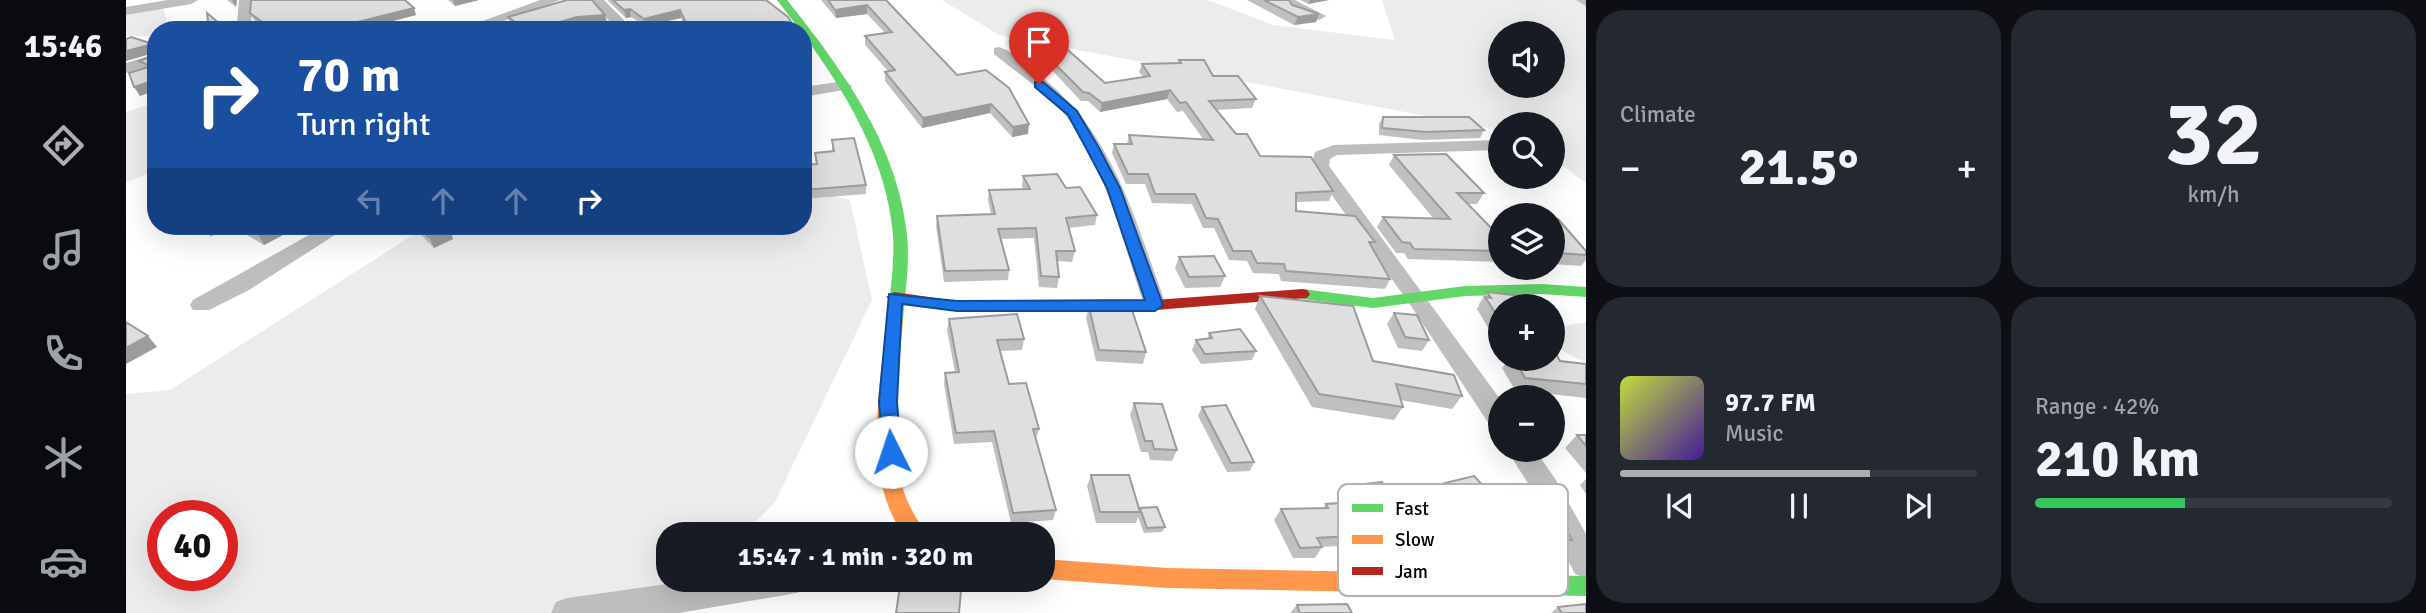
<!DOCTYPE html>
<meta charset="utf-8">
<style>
:root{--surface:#171b24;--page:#242831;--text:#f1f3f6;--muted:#9ea1a6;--line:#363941;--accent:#adaeaf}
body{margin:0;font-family:Signika,sans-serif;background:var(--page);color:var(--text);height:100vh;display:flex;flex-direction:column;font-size:26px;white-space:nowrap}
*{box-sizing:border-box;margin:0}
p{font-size:23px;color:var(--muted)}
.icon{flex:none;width:38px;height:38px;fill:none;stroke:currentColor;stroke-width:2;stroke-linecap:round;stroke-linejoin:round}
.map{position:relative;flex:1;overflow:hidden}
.sheet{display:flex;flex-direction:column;gap:10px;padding:10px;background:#0d0f14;width:840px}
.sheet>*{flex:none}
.banner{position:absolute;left:21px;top:21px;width:665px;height:214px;border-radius:28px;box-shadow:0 7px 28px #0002;background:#1a4fa0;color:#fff;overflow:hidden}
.buttons{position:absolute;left:1362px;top:21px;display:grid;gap:14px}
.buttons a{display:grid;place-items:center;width:77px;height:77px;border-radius:50%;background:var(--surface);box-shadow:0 7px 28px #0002;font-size:35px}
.speed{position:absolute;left:21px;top:500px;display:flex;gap:14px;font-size:35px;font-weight:700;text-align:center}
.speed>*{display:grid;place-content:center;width:91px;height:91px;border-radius:50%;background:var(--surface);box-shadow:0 7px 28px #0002;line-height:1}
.speed .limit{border:10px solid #d22;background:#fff;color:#111}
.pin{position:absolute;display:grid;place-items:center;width:60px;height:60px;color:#fff;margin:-72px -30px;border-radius:50% 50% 50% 0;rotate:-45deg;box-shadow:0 0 7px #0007}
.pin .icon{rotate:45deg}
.me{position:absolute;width:77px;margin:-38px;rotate:356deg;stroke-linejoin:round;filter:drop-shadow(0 0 5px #0008)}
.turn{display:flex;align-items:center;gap:24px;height:147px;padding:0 35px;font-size:32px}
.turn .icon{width:91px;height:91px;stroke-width:2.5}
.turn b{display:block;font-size:49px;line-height:60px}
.lanes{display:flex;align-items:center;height:66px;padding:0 35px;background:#0003;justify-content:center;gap:35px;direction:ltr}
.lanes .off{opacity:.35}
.big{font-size:52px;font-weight:800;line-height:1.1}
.sheet .card{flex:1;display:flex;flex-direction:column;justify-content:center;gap:10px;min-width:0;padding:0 24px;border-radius:28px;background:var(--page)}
.sheet .dial{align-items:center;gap:0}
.dial b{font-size:91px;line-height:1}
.song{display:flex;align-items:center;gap:21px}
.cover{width:84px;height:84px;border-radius:10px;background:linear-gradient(135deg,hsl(70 70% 55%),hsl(260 70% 35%))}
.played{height:7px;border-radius:4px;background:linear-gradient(90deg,var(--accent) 70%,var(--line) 70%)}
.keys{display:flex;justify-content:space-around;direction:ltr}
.heat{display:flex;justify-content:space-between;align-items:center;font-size:38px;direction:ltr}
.charge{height:10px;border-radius:5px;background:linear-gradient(90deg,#34c759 42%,var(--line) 0)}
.sheet .tiles{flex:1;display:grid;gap:10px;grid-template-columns:repeat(2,1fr)}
.trip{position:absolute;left:530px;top:522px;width:399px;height:70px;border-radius:28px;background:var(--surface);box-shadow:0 7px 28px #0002;font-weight:800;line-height:70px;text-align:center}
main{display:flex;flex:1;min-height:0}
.tabs{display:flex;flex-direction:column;width:126px;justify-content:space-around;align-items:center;background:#090b0e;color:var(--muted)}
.tabs .icon{width:49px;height:49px}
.tabs .on{color:var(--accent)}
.tabs b{font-size:32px;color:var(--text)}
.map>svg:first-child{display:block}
.green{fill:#ececec;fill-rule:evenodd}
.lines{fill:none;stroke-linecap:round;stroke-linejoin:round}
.street{fill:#bebebe;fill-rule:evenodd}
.fast{fill:#63d668;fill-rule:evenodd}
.slow{fill:#ff974d;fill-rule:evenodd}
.jam{fill:#b3261e;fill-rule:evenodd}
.wall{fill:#c0c0c0}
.shaded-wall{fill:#9c9c9c}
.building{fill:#dfdfdf;stroke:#9c9c9c;stroke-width:2}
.route{fill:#1a73e8;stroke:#114b97;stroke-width:2}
.key{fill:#fff;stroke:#b2b2b2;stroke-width:2}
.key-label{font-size:19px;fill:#000}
</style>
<main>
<nav class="tabs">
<b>15:46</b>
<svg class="icon on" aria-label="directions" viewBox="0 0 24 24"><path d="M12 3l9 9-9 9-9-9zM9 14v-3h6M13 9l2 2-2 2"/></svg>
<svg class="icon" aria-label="music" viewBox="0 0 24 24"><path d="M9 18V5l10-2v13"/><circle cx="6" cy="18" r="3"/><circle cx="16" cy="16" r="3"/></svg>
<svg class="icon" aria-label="phone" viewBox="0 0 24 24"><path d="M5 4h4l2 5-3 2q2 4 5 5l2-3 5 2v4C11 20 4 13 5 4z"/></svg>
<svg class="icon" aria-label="climate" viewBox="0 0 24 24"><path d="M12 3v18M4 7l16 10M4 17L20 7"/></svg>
<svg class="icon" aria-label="car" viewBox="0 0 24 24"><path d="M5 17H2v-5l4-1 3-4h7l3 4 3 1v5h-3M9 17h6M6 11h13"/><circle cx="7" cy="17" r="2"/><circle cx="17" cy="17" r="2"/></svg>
</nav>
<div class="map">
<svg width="1460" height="613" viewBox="0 0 1460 613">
<rect width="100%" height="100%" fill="#fff"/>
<g class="green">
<path d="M816 0H1082L1147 25 1269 40 1256 0H1453L1460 4V183L1426 158V124H1374V130L873 35ZM1374 33H1426V86H1374Z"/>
<polygon points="37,8 44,30 30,30 30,36 0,36 0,15"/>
<polygon points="30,102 30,170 0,183 0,112"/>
<path d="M677 188 724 200 746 300 649 502 618 534H542V579H573L544 609 546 613H0V394L44 390 301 226H677ZM37 516H96V576H37Z"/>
<polygon points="1460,322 1460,363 1426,345 1426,328"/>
</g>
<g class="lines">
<g class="street">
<polygon points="41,0 72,0 65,4 0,15 0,7"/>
<polygon points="113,0 127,0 125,24 121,30 107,30 111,24"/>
<polygon points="414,0 434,0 353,30 332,30"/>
<polygon points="464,0 478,0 498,20 498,26 488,26"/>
<polygon points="1155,0 1169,0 1200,16 1193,20 1165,11"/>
<polygon points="1450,0 1460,0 1460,6"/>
<path d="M873 47C885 50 898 63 908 71 987 129 1008 217 1040 305L1037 310H1021L1018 305C997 243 981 170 941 117 921 92 892 74 868 54V48Z"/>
<polygon points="30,54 30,63 0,73 0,63"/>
<polygon points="718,81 726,86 724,89 677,97 677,87"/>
<polygon points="1374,140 1374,150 1211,155 1204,159 1203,166 1374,399 1374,430 1365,427 1283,303 1185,166 1189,152 1208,145"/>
<polygon points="199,226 223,226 123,290 83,310 67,310 64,305 67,300"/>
<polygon points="1381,450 1409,450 1430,480 1460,534 1460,578 1449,574 1410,496"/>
<polygon points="577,579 687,579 682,589 671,593 553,613 425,613 430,602 441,598"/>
</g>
<g class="fast">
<path d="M651 0H661C716 69 772 145 781 235 784 264 779 293 777 321L775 325 769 326 761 321C764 292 769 263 767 234 760 159 721 94 677 34V30H674Z"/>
<polygon points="1416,284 1460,287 1460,297 1416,294 1339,296 1247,308 1176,299 1168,294 1176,289 1247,298 1339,286"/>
<polygon points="1358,574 1460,576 1460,596 1358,594 1350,591 1347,584 1350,577"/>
</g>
<g class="slow">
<path d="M769 316 777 321C772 376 761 442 779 495 784 510 793 520 799 534H777L774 529C737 473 754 384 761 321Z"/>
<polygon points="917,559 1041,568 1358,574 1366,577 1369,584 1366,591 1358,594 1041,588 917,579"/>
</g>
<polygon class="jam" points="1176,289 1181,290 1184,294 1181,298 1029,310 831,311 768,302 760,297 768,292 831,301 1029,300"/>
</g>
<g class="wall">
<polygon points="101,0 111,0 110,7"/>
<polygon points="322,0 353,0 329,6"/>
<polygon points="481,0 640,0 670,30 561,30 555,18 520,26 505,17 500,18"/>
<polygon points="695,0 760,0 831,75 902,134 886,137 864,113 796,128 759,81 759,72 762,71 739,45 739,36 759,33 741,14 710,18"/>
<polygon points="1121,0 1163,0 1166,5 1193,14 1190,22 1168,25"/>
<polygon points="1174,0 1203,0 1182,4"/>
<polygon points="280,1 290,15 237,28 239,30 141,30 128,20 124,13"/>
<polygon points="382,17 481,22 453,25 434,30 392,30 384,24"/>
<polygon points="889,36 979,83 1017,77 1013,72 1016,64 1052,63 1053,60 1087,76 1130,99 1126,108 1090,110 1110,134 1134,156 1207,191 1203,201 1170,202 1170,211 1249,242 1246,247 1264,279 1259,289 1155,281 1153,274 1127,273 1121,261 1103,260 1088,228 1077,228 1066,204 1026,203 1019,184 1000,184 986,153 988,144 1001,144 1003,135 1077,139 1057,111 1051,112 1041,99 974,112 962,101 955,101 922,66 918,67 888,44"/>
<polygon points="0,39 30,45 30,90 14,96 18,69 13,61 27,56 27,53 0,61"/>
<polygon points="1257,117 1358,130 1354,138 1296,140 1253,135 1253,124"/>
<polygon points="706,140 740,185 740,194 677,199 677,165 690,164 689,153 706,152"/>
<polygon points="1268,155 1358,193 1351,204 1342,204 1374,237 1374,262 1282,259 1278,253 1270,253 1251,227 1257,217 1308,219 1263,165"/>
<polygon points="897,176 940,188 971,215 969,225 942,228 949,251 946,262 931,261 933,277 931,288 913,287 908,238 875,239 883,270 882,280 818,282 810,226 811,216 865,214 862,200 863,190 897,189 896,186"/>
<polygon points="1426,218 1460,251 1460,260 1455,266 1426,264"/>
<polygon points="66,226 100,226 102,228 85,236"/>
<polygon points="112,226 169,226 155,233 157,235 138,245 116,232"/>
<polygon points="286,226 320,226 323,228 327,239 308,248"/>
<polygon points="1053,257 1099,276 1094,287 1059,288 1049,268"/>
<polygon points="1361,292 1374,306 1374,348 1351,309 1353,306 1353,304"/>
<polygon points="1134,296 1247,361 1336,396 1326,409 1274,400 1277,407 1268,420 1186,407 1129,309"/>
<polygon points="963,307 1020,352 1017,364 970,361 960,318"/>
<polygon points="1268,313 1303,340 1296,351 1272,348 1261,324"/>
<polygon points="823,319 898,339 896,350 874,351 883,384 913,429 910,439 930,510 927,520 885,523 866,442 828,444 818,384 819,373 829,372 821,330"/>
<polygon points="1083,333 1130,351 1126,360 1075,364 1066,350 1070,340 1082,338"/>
<polygon points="1380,359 1426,359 1434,361 1460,364 1460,398 1389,390 1376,368 1382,361"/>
<polygon points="1008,403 1051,450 1046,461 1024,460 1022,452 1015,452 1004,415"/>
<polygon points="1076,407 1128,462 1124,471 1101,472 1072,416"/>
<polygon points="1451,435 1460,435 1460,473 1439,448"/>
<polygon points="965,475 1039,527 1036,532 1018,533 1012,517 1010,523 970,523 961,486"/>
<polygon points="1460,479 1460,494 1454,485"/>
<polygon points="1220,486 1270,502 1360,489 1422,494 1446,540 1434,551 1408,549 1401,536 1393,535 1383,517 1333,528 1325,518 1290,532 1282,542 1196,547 1189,558 1167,558 1148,520 1155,509 1197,508 1200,504 1217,503 1213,496"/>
<polygon points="1171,605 1226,613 1164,613"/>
<polygon points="1432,607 1460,613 1425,613"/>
</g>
<g class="shaded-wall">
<polygon points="106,0 111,0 110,7"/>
<polygon points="327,0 353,0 329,6"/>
<polygon points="1184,0 1203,0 1182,4"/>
<polygon points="741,5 741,14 710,18 709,10"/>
<polygon points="288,8 290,15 232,30 228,23"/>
<polygon points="504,9 505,17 500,18 498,10"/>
<polygon points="554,10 555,18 520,26 518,19"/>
<polygon points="1193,14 1190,22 1168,25 1172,17"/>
<polygon points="479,15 481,22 453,25 434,30 406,30 451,17"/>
<polygon points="27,44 30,52 0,61 0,51"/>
<polygon points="920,58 923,58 922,66 918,67"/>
<polygon points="30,80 30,90 14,96 8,87"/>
<polygon points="1044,90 1041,99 974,112 976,103"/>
<polygon points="865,104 864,113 796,128 797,118"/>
<polygon points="903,124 902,134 886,137 887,127"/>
<polygon points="83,226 100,226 102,228 85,236 79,228"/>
<polygon points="148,226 169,226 155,233 157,235 138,245 132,234"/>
<polygon points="323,228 327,239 308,248 303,237"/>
<polygon points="22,336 31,347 0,364 0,348"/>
<polygon points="1393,507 1383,517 1333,528 1342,517"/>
<polygon points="1334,508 1325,518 1290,532 1287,526"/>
</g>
<g class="building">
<polygon points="125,0 279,0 288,8 228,23 239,30 147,30 124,13"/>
<polygon points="441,0 466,0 479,15 451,17 406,30 400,30 382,17"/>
<polygon points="487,0 640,0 662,17 670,30 563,30 554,10 518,19 504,9 498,10"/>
<polygon points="702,0 760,0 831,75 860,70 883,88 903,124 887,127 865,104 797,118 759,72 769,70 739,36 766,32 741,5 709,10"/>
<polygon points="1138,0 1163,0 1166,5 1193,14 1172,17"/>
<polygon points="81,13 101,30 83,30"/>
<polygon points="368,27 371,30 357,30"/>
<polygon points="910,31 926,43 933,42 979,83 1024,76 1016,64 1055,63 1053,60 1078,60 1087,76 1112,76 1130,99 1083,101 1110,134 1121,134 1134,156 1185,157 1207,191 1170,193 1170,211 1229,216 1249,242 1243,242 1264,279 1160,271 1158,264 1131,263 1125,251 1107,251 1092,219 1080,218 1069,194 1029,194 1022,174 1002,174 988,144 1006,144 1003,135 1087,140 1060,102 1054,103 1044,90 976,103 963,93 957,92 923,58 920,58 889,36"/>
<polygon points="5,37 30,45 30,80 8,87 3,73 25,66 13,61 27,56 27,44 0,51 0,39"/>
<polygon points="1257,117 1343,117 1358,130 1300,132 1256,128"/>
<polygon points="728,138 740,185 677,190 677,165 691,164 689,153 708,151 706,140"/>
<polygon points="1320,154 1358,193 1331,193 1374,237 1374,251 1288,249 1284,243 1276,242 1257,217 1324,219 1268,155"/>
<polygon points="931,174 940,188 954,187 971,215 940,218 949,251 930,251 933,277 915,276 910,228 872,229 883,270 819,271 811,216 869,214 863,190 904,189 897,176"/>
<polygon points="1426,218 1432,219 1460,251 1460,255 1433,253 1426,245"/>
<polygon points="117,226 148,226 132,234"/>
<polygon points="292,226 320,226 323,228 303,237"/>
<polygon points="1088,256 1099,276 1063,277 1053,257"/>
<polygon points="1361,292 1396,296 1402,306 1374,306 1374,320 1359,297 1365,298"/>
<polygon points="1134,296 1227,306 1247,361 1328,375 1336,396 1270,384 1277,407 1193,394"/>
<polygon points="963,307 1005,307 1020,352 973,350"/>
<polygon points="1268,313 1291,315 1303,340 1279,337"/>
<polygon points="891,314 898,339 871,340 883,384 900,383 913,429 907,429 930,510 887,513 868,431 830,433 819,373 833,372 823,319"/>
<polygon points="0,322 22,336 0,348"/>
<polygon points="1114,329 1130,351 1079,354 1070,340 1086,338 1083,333"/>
<polygon points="1426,347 1434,361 1460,364 1460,384 1399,378 1388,359 1426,359"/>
<polygon points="1008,403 1036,404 1051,450 1028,449 1026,441 1019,441"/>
<polygon points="1100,405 1128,462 1105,463 1076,407"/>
<polygon points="1451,435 1460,435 1460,446"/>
<polygon points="965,475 1003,475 1014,512 974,512"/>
<polygon points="1348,476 1360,489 1422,494 1446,540 1419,538 1411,526 1403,525 1393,507 1342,517 1334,508 1287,526 1291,532 1191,538 1196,547 1174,548 1155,509 1202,508 1200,504 1231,502 1220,486 1256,482 1270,502 1319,483"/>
<polygon points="1031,507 1039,527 1021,528 1014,508"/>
<polygon points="775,579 836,579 833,613 770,613"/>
<polygon points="1221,604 1226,613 1174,613 1171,605"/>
<polygon points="1460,604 1460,613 1436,613 1432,607"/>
</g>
<polygon class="route" points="909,82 917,82 951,111 973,148 994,188 1037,305 1029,311 831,311 776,304 771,402 775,452 772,458 758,458 753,402 763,294 831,301 1019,300 981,188 960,148 942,115 909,87"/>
<rect x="1212" y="484" width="230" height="112" rx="10" class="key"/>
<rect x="1226" y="504" width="31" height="8" fill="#63d668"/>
<rect x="1226" y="535" width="31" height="9" fill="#ff974d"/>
<rect x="1226" y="567" width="31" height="8" fill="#b3261e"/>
<g class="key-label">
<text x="1269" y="515">Fast</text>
<text x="1269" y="546">Slow</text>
<text x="1269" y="578">Jam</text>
</g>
</svg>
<div class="buttons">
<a><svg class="icon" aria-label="sound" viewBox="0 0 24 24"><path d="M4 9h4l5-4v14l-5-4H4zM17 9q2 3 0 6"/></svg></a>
<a><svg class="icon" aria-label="search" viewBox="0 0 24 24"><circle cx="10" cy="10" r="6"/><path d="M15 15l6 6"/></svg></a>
<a><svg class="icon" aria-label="layers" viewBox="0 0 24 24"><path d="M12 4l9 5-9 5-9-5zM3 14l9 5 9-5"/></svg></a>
<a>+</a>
<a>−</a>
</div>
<div class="speed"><div class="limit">40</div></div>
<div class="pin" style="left:913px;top:84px;background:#d93025"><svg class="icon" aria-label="arrive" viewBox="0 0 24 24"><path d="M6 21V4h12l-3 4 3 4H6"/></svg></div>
<svg class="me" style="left:765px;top:452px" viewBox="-20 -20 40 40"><circle r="19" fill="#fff"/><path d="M0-13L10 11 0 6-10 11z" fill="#1a73e8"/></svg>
<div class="trip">15:47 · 1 min · 320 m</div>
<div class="banner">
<div class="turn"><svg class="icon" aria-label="right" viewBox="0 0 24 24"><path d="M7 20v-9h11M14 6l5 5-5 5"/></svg><div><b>70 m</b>Turn right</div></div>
<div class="lanes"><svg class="icon off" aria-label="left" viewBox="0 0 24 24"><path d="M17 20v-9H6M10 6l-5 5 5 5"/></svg><svg class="icon off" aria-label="ahead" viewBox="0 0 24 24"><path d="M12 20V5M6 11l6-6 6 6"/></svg><svg class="icon off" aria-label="ahead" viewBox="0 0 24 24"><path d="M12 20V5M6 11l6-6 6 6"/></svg><svg class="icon" aria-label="right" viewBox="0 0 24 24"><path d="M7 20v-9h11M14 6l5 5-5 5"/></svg></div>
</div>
</div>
<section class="sheet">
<div class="tiles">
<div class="card"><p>Climate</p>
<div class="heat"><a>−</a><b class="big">21.5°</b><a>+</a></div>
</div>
<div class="card dial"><b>32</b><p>km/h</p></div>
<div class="card">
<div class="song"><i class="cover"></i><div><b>97.7 FM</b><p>Music</p></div></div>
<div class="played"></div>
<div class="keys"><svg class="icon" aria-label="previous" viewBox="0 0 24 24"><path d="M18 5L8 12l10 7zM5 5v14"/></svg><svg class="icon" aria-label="pause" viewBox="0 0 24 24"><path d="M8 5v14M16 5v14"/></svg><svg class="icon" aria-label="next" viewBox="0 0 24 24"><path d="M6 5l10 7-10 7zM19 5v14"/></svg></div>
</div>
<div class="card"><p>Range · 42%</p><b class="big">210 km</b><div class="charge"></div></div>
</div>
</section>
</main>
